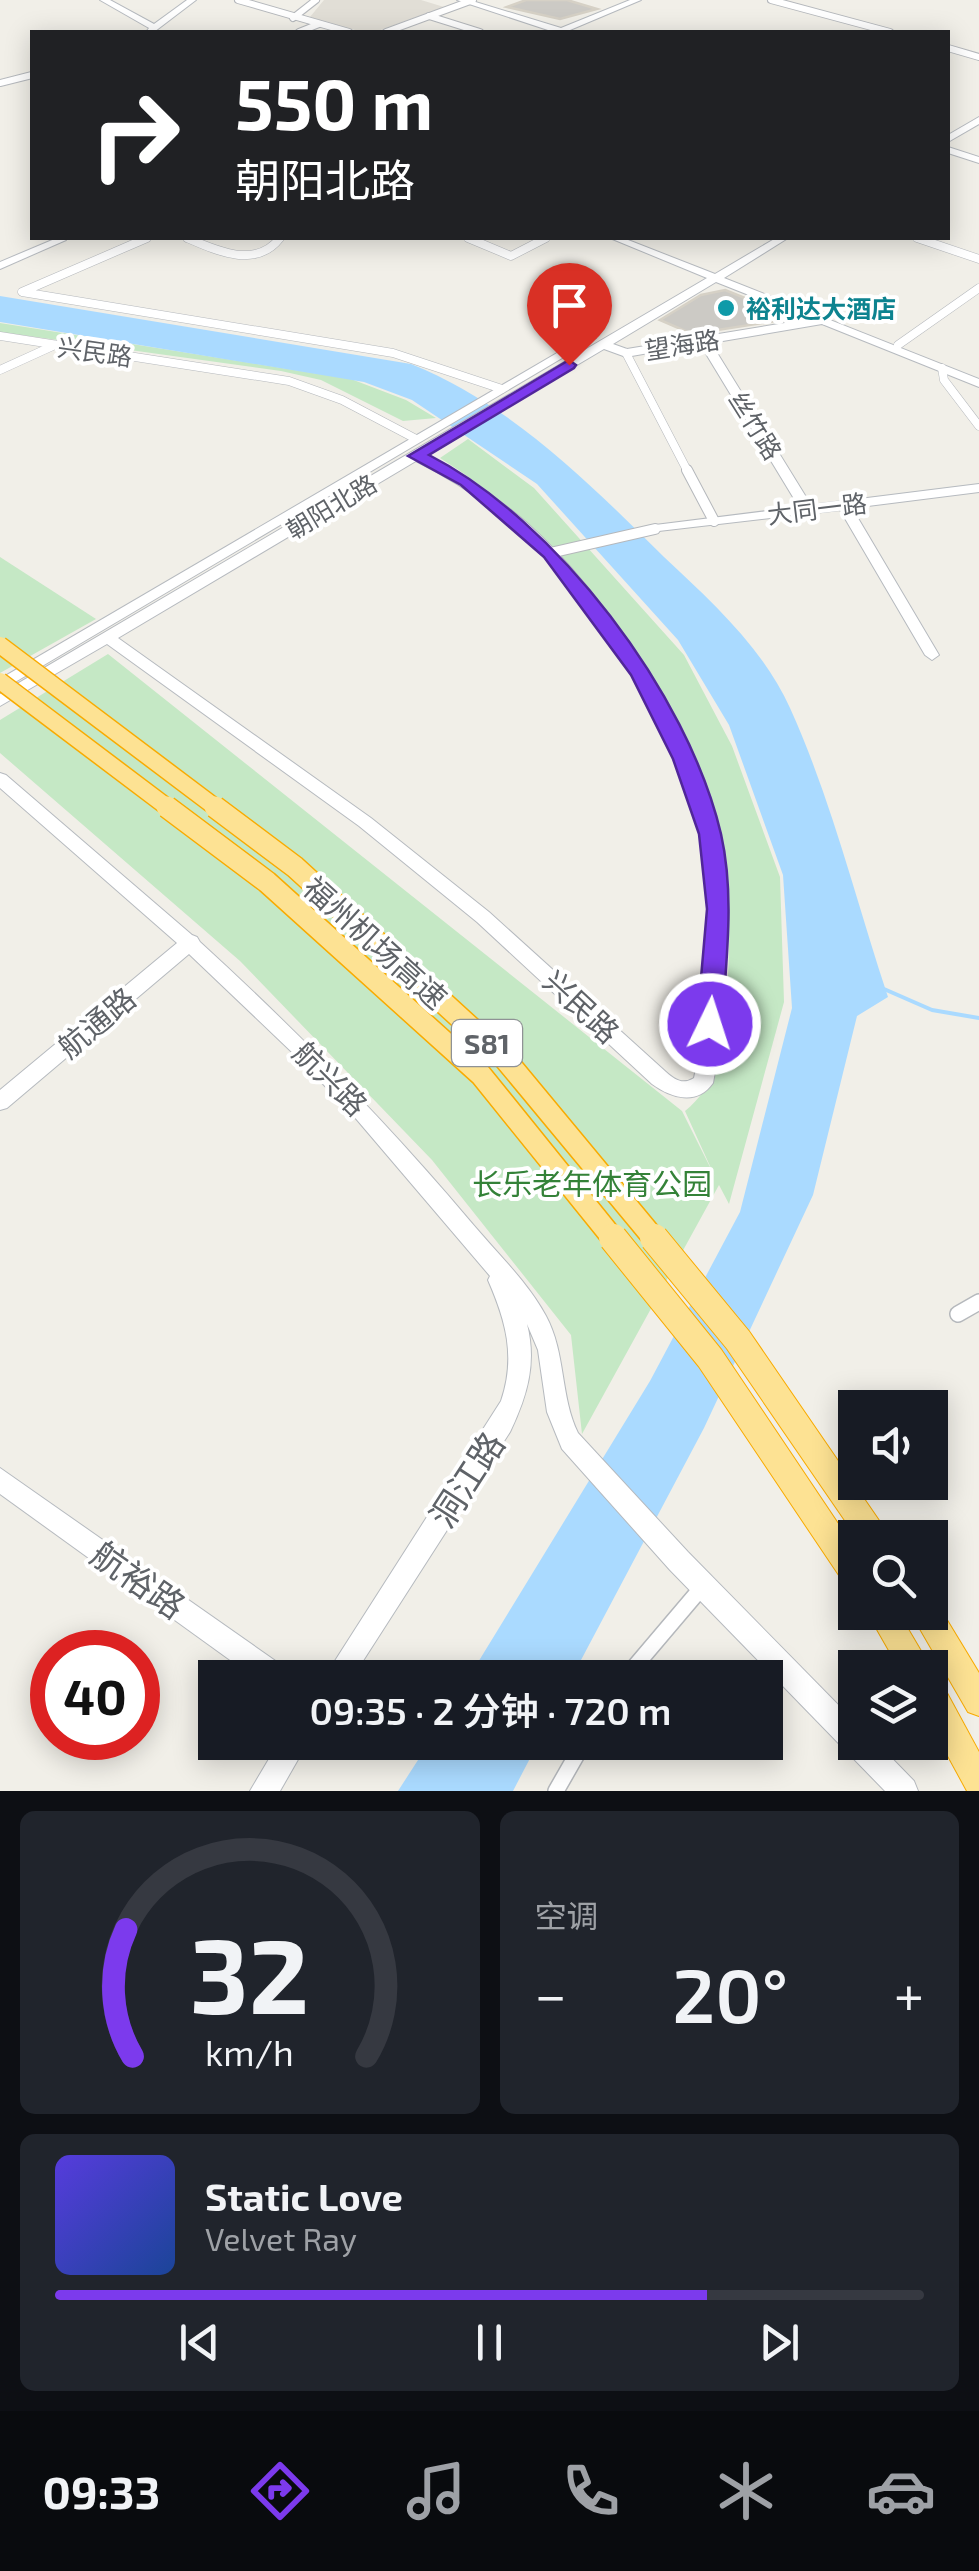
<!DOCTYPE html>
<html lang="zh">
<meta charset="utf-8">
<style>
:root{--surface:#171b24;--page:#20242c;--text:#f1f3f6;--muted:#9ea1a6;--line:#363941;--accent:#7c3aed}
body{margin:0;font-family:"Exo 2","Noto Sans SC",sans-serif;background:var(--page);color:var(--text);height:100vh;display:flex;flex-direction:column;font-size:38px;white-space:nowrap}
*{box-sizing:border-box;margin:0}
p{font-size:32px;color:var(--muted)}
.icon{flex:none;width:55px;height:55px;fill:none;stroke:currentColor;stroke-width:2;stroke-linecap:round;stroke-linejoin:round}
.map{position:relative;height:1791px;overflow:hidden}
.details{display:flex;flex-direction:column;gap:20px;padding:20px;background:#0d0f14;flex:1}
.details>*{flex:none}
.guide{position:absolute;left:30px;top:30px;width:920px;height:210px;border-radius:0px;box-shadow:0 5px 25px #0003;background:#202124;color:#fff;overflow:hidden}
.controls{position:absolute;left:838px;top:1390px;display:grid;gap:20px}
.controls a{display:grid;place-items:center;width:110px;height:110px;border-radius:0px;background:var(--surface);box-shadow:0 5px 25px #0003;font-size:50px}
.speed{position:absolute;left:30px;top:1630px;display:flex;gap:20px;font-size:50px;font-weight:700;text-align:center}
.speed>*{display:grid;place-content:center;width:130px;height:130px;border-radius:50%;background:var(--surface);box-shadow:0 5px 25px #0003;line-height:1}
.speed .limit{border:15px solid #d22;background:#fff;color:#111}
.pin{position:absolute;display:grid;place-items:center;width:85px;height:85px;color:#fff;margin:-102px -42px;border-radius:50% 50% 50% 0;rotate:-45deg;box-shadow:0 0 10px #0007}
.pin .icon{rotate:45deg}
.me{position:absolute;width:110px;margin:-55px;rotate:4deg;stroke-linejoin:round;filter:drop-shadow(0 0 8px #0008)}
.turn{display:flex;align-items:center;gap:35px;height:210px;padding:0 40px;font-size:45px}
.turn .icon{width:130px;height:130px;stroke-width:2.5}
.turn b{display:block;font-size:70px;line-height:85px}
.big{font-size:75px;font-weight:600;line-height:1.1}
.details .tile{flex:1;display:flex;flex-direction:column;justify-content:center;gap:15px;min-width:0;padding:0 35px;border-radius:15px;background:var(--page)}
.details .dial{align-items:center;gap:0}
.dial svg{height:260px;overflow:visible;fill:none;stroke:var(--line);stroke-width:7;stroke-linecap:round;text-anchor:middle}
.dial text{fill:var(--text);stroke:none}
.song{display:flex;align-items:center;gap:30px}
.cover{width:120px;height:120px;border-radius:15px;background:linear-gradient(135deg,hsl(250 70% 55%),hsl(220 70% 35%))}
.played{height:10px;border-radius:5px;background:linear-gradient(90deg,var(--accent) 75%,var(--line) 75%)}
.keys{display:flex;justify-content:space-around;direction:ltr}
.heat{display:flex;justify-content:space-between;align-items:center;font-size:55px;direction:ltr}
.details .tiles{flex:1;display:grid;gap:20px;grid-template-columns:1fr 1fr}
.tile:last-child{grid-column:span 2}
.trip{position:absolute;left:198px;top:1660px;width:585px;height:100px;border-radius:0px;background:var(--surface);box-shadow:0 5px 25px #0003;font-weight:600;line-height:100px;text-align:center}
.menu{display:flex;height:160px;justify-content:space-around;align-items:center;background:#090b0e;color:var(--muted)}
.menu .icon{width:70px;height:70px}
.menu .active{color:var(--accent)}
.menu b{font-size:45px;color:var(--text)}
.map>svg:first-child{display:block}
.education{fill:#e1ded6}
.green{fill:#c5e8c5}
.water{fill:#aadaff}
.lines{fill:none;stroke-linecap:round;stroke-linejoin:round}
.stream{stroke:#aadaff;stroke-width:4}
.building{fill:#cccac5;stroke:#d6d1c6;stroke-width:2.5}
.street-far3-casing{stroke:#b5b8bc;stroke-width:8}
.street-far2-casing{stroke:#b5b8bc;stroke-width:9}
.street-far1-casing{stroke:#b5b8bc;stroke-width:12}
.street-casing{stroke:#b5b8bc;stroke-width:18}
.secondary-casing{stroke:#b6babf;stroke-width:2}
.highway-casing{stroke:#f9ab00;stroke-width:2}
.street-far3{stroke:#fff;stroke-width:6}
.street-far2{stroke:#fff;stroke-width:8}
.street-far1{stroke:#fff;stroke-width:10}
.street{stroke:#fff;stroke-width:15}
.secondary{fill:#fff;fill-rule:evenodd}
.highway{fill:#fde293;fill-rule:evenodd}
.highway-bridge-far2-casing{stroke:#f9ab00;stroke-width:19;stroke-linecap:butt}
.highway-bridge-far1-casing{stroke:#f9ab00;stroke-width:24;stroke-linecap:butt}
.highway-bridge-casing{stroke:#f9ab00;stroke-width:30;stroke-linecap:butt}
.highway-bridge-far2{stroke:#fde293;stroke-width:16}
.highway-bridge-far1{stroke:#fde293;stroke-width:21}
.highway-bridge{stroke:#fde293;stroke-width:28}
.route{fill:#7c3aed;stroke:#51269a;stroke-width:2.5}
.culture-dot{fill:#0f9aa8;stroke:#fff;stroke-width:4}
.labels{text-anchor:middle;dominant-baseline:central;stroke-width:8;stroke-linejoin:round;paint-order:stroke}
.far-culture-label{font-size:25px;font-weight:bold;fill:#0d838f;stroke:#fff;text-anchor:start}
.far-street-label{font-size:25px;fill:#5f6368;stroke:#fff}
.shield{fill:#fff;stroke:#8f9295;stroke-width:2.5}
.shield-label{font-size:28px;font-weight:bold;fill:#5f6368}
.street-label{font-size:30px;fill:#5f6368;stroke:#fff}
.park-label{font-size:30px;fill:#348238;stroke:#fff}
.near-street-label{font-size:35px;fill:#5f6368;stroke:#fff}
</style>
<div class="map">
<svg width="979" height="1791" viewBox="0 0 979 1791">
<rect width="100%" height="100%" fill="#f1efe8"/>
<polygon class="education" points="324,0 421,0 444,7 375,32 362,32 310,17"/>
<g class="green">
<polygon points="0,323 351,379 406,400 436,418 403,421 321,380 281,371 0,332"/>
<path d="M468 439 534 488 684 655 732 746 780 877 784 1002 729 1204 719 1185 582 1434 571 1335 432 1160 240 961 0 753V720L108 654 682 1111 715 1177 685 1111C725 1079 726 1027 728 979 731 917 728 858 711 798 703 772 686 746 674 723 617 615 544 523 440 458Z"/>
<polygon points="0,557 96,619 0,673"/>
</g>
<g class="water">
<path d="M0 296 411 364C511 404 589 483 664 557 711 601 763 648 790 708 832 801 856 901 888 997L857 1016 813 1195 704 1428 572 1677H469L650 1381 740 1212 792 1008 783 875 729 725 678 640 537 484 412 400 364 382 0 322Z"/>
<polygon points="429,1743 429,1742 538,1743 513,1791 398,1791"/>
</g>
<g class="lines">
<polyline class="stream" points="884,989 932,1010 979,1018"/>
</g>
<g class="building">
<polygon points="526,0 567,0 597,9 560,19 507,7"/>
<polygon points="725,290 795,318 692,334 660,320 701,295"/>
</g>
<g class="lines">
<defs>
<g id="street-far3">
<polyline points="238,0 349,32"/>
<polyline points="771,0 890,32"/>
<polyline points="429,16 480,32"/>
<polyline points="293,18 316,0"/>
<polyline points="299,32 319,24"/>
<polyline points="386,32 473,0"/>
<polyline points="948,48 979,57"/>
<polyline points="0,83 32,75"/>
</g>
<g id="street-far2">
<polyline points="147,238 22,292 393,353 502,389"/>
<path d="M187 238C217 251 256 269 280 238"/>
<polyline points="468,238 511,256 546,238"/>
<polyline points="917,238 979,259"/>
<polyline points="0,336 289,381 342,400 416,439"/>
<polyline points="898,345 979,288"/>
<polyline points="626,353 688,472"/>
<polyline points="942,368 944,380 979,426"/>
<polyline points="0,370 55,345"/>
</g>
<g id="street-far1">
<polyline points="687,470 714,521"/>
<polyline points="550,553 655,529"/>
</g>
<g id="street">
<polyline points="958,1314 979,1302"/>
<polyline points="625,1678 703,1586"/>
<polyline points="556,1791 584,1742"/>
</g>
<g id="secondary">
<polygon points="100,0 110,0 154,24 187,0 196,0 154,32 146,32 149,28"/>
<polygon points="457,0 469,0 561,28 630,0 641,0 570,30 571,32 554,32"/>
<polygon points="979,117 979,124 948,142 948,135"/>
<polygon points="948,147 979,157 979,163 948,153"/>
<polygon points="57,238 66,240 0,269 0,262"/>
<path d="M610 238H623L715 274 776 238H788L724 278 979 379V387L822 324 711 343 811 505 979 484V492L852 508 939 655 932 660 925 655 840 510 650 532V526L655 525 799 507 700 344 626 357 604 349 425 455C461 474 496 496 527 523 605 592 700 735 719 839 732 908 726 1014 713 1083 697 1106 671 1098 652 1084L477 922 359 826 107 644 0 706V694L707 278ZM716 282 809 319 627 349 613 344ZM416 461C452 479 486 501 516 528 594 597 681 734 702 836 716 910 703 989 697 1063L694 1078C683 1085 675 1080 666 1072L489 912 371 818 118 638Z"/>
<polygon points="586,336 596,338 0,691 0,679"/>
<path d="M0 773 6 775 192 935 197 937 200 942C296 1030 386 1121 470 1221 496 1252 527 1281 546 1316 566 1353 560 1396 578 1433L688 1552 855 1722V1742H876L914 1781 918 1791H885L670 1570 562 1449 547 1412 538 1350 527 1324C537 1364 527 1396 510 1432L352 1678H324L501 1401C516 1357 506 1321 488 1280L490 1276 352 1114 296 1056 189 954 7 1108 0 1110V1090L177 943 0 788Z"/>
<polygon points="0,1468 287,1669 291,1678 255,1678 0,1494"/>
<polygon points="279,1742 308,1742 280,1791 250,1791"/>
</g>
<g id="highway">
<polygon points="930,1599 936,1602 979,1673 979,1716 968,1712 916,1622 912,1612 930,1612"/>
<polygon points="867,1612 898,1612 931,1668 930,1670 899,1668"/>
<polygon points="930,1678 941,1682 979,1752 979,1791 967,1791 930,1723"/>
</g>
</defs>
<use href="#street-far3" class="street-far3-casing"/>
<use href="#street-far2" class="street-far2-casing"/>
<use href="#street-far1" class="street-far1-casing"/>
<use href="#street" class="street-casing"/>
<use href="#secondary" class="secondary-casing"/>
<use href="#highway" class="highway-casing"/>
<use href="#street-far3" class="street-far3"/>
<use href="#street-far2" class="street-far2"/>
<use href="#street-far1" class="street-far1"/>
<use href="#street" class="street"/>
<use href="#secondary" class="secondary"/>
<use href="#highway" class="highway"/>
<defs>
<g id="highway-bridge-far2">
<polyline points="0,645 219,810"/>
<polyline points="0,681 171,810"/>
</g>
<g id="highway-bridge-far1">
<polyline points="167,807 267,882 481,1075 615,1241"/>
<polyline points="215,807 295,867 505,1059 656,1241"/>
</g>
<g id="highway-bridge">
<polyline points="613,1238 710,1358 855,1574"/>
<polyline points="654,1238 738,1340 874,1538"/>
</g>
</defs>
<use href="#highway-bridge-far2" class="highway-bridge-far2-casing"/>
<use href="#highway-bridge-far1" class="highway-bridge-far1-casing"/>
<use href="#highway-bridge" class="highway-bridge-casing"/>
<use href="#highway-bridge-far2" class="highway-bridge-far2"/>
<use href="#highway-bridge-far1" class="highway-bridge-far1"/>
<use href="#highway-bridge" class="highway-bridge"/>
</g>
<path class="route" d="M569 360 576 365 574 368 429 455C556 520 688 693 721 834 735 896 726 961 722 1024L710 1034 697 1024 707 909 699 834 673 759 631 675 544 557 461 485 408 456Z"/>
<circle class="culture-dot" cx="726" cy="308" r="10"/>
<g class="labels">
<g class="far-culture-label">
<text x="746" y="308">裕利达大酒店</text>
</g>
<g class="far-street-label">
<text transform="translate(682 344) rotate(-9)">望海路</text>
<text transform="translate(95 351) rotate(8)">兴民路</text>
<text transform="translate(756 425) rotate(58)">丝竹路</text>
<text transform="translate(331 506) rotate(-31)">朝阳北路</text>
<text transform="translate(817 508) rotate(-7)">大同一路</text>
</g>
<rect class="shield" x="452" y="1020" width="70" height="46" rx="8"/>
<g class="shield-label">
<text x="487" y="1043">S81</text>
</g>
<g class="street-label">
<text transform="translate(376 942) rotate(42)">福州机场高速</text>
<text transform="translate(582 1006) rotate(43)">兴民路</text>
<text transform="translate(96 1022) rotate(-40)">航通路</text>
<text transform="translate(331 1078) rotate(45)">航兴路</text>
</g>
<g class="park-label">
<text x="592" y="1183">长乐老年体育公园</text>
</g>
<g class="near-street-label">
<text transform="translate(466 1479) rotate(-57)">洞江路</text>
<text transform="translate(139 1579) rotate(35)">航裕路</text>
</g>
</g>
</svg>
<div class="controls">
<a><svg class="icon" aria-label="sound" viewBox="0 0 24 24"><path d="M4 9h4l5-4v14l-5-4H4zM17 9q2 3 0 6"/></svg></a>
<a><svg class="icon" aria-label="search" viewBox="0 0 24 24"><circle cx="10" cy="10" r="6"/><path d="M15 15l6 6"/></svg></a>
<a><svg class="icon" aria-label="layers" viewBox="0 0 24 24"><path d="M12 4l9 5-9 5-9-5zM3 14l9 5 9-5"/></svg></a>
</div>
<div class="speed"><div class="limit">40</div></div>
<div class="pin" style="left:569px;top:365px;background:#d93025"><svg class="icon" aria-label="arrive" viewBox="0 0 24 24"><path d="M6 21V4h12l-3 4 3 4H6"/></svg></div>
<svg class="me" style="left:710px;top:1024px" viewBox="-20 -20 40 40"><circle r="17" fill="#7c3aed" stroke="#fff" stroke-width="3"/><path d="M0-11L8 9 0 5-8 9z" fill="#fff"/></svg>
<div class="trip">09:35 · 2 分钟 · 720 m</div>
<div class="guide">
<div class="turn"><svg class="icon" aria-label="right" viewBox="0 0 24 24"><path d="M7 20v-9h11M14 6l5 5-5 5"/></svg><div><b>550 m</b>朝阳北路</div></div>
</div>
</div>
<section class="details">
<div class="tiles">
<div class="tile dial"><svg viewBox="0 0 100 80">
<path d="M14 69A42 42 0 1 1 86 69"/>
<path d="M14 69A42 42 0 0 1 12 30" stroke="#7c3aed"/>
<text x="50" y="56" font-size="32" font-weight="700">32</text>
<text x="50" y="72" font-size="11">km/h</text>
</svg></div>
<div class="tile"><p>空调</p>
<div class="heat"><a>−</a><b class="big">20°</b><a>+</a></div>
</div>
<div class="tile">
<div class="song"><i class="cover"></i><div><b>Static Love</b><p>Velvet Ray</p></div></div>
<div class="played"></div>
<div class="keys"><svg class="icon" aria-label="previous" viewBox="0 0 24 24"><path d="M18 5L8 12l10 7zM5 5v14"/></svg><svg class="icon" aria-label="pause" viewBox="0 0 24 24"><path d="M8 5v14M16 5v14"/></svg><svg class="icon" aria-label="next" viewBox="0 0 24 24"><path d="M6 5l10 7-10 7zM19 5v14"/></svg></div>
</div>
</div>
</section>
<nav class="menu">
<b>09:33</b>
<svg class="icon active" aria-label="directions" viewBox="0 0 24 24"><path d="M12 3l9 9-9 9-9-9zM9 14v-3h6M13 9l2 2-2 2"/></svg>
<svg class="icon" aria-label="music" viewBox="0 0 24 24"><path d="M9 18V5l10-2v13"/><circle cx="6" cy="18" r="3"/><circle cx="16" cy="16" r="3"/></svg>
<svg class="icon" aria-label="phone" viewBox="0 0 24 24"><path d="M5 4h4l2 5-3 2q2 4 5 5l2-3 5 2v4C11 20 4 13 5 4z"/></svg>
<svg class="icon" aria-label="climate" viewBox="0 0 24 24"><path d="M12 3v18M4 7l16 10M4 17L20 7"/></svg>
<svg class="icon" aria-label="car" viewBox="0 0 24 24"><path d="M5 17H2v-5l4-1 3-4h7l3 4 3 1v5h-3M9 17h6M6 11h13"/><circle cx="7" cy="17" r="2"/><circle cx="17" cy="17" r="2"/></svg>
</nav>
